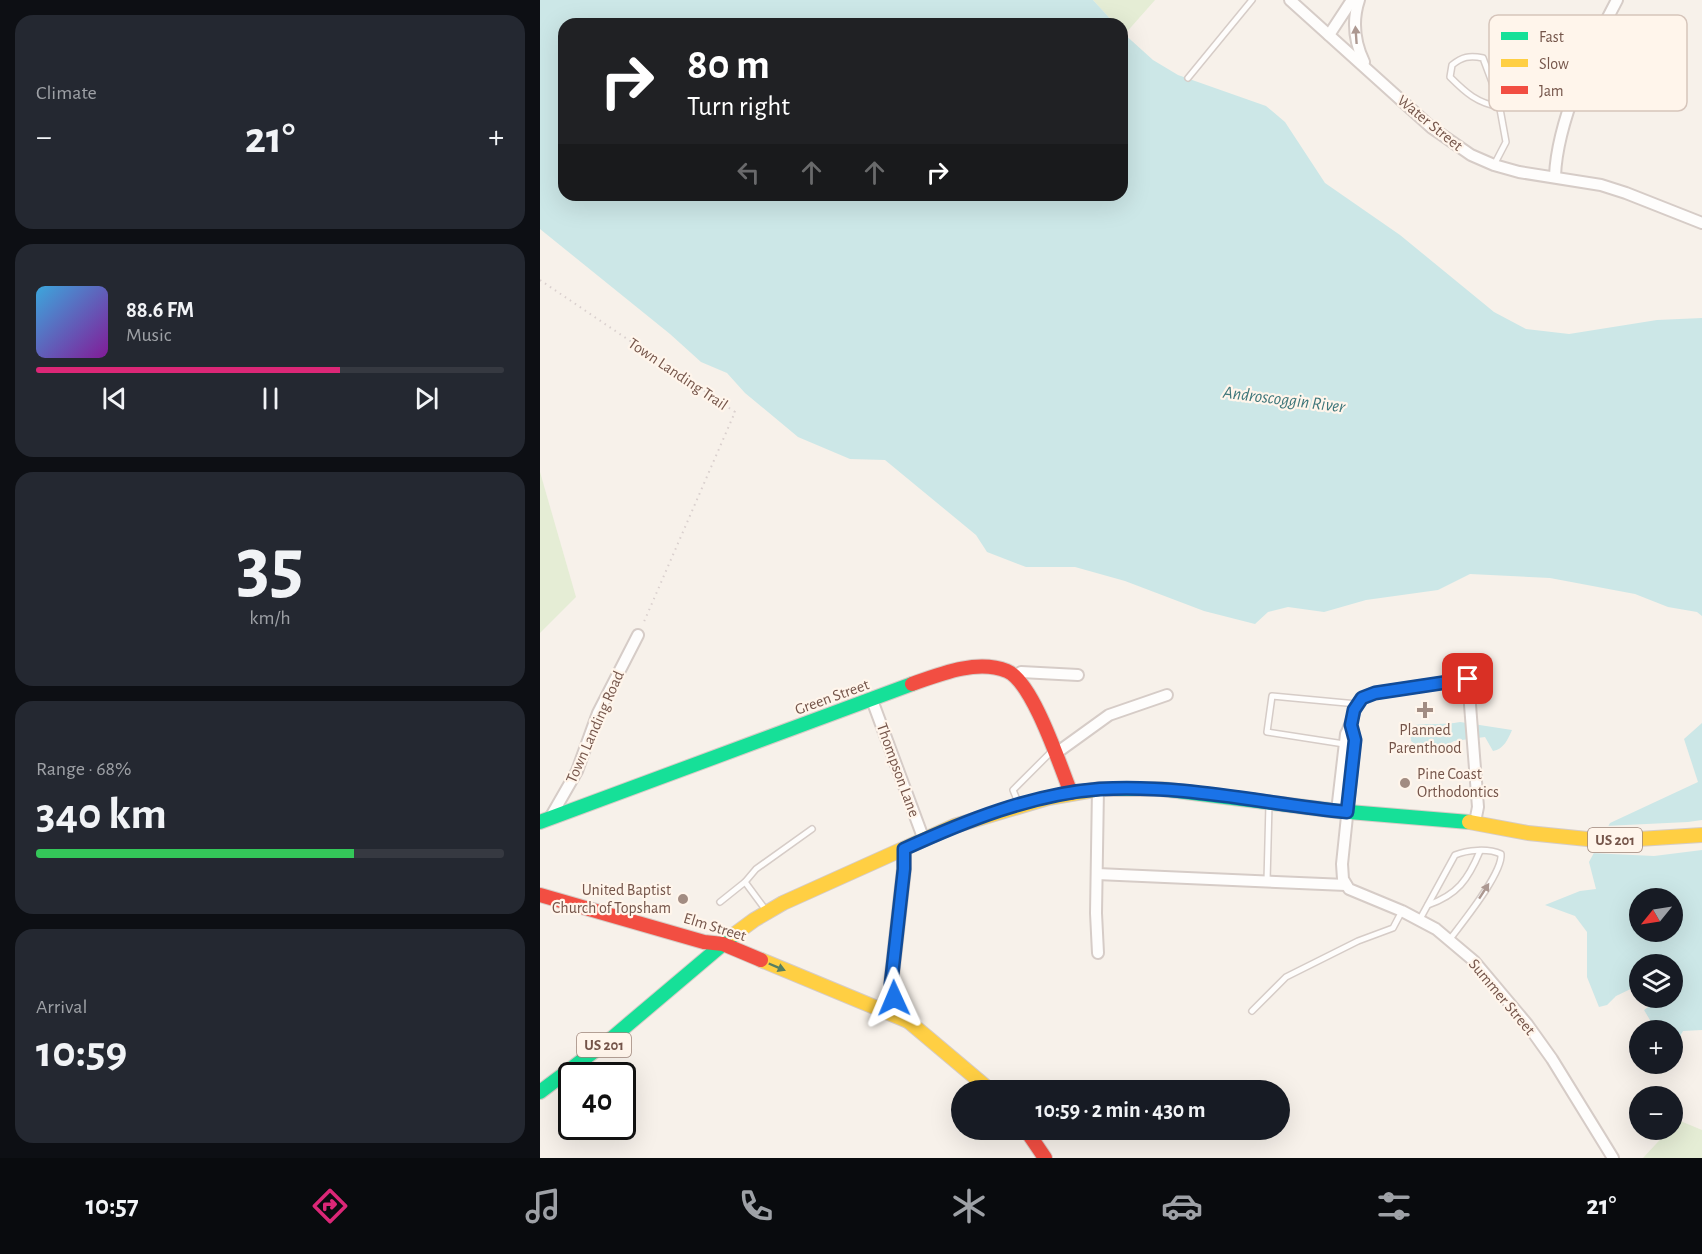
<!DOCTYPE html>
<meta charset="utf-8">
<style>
:root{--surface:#171b24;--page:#242831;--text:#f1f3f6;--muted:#9ea1a6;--line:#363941;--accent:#db2777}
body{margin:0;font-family:"Alegreya Sans",sans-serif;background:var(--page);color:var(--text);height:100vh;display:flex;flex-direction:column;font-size:22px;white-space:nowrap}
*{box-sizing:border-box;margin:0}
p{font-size:20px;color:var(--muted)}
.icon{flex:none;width:33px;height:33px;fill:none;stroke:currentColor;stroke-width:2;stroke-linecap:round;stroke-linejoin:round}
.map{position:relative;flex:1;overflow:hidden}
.panel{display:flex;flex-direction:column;gap:15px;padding:15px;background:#0d0f14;width:540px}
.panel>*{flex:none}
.hud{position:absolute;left:18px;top:18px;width:570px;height:183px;border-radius:18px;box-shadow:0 6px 24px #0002;background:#202124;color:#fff;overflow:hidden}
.needle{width:39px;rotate:240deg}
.controls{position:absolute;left:1089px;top:888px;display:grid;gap:12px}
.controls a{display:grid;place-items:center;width:54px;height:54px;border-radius:50%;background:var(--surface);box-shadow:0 6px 24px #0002;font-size:30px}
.speed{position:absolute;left:18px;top:1062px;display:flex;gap:12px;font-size:30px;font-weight:700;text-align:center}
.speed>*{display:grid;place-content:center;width:78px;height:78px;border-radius:50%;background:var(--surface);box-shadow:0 6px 24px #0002;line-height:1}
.speed .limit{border:3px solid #111;border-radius:9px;background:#fff;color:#111}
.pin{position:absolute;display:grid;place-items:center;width:51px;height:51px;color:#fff;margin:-26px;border-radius:12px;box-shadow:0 3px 9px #0006}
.me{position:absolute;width:66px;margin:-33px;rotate:359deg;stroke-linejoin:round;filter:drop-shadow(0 0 4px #0008)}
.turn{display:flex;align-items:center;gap:21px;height:126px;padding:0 30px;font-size:27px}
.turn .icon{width:78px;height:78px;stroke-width:2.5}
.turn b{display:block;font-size:42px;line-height:51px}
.lanes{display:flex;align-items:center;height:57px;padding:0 30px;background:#0003;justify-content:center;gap:30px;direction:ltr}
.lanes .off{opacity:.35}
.big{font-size:45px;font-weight:700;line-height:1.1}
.panel .tile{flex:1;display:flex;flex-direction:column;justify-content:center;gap:9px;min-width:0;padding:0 21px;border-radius:18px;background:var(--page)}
.panel .dial{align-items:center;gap:0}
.dial b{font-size:78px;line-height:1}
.song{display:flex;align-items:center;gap:18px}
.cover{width:72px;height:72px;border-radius:9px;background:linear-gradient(135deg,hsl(200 70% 55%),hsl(290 70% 35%))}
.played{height:6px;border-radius:3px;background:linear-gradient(90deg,var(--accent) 65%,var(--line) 65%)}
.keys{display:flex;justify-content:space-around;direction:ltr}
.heat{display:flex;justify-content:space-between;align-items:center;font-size:33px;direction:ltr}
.charge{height:9px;border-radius:4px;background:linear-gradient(90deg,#34c759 68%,var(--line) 0)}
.trip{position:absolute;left:411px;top:1080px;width:339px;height:60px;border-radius:30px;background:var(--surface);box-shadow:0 6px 24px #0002;font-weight:700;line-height:60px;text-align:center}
.tab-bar{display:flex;height:96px;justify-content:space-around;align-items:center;background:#090b0e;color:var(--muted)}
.tab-bar .icon{width:42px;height:42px}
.tab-bar .on{color:var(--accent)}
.tab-bar b{font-size:27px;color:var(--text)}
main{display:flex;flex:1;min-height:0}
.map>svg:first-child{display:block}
.green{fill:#e5edd5}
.water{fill:#cce7e7;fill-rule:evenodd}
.pier{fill:#f7f1ea}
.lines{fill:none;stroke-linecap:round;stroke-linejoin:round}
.lane-casing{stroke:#d6ccc7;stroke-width:8}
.street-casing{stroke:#d6ccc7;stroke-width:14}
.fast-casing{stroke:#d6ccc6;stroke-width:16}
.slow-casing{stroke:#d6ccc6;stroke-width:16}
.jam-casing{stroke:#d6ccc6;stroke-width:16}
.path{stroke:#dad0ce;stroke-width:2;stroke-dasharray:1.5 4.5;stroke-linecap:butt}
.lane{stroke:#fefdfc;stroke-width:5}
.street{stroke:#fefdfc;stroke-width:10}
.fast{stroke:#16e098;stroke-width:14}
.slow{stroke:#ffcf43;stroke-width:14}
.jam{stroke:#f24e42;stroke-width:14}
.oneway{fill:#ac9891}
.oneway2{fill:#587f61}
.route-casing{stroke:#114b97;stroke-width:15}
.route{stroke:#1a73e8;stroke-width:10}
.poi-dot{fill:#a28c82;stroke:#fff5eb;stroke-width:2}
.labels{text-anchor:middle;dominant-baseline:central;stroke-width:4.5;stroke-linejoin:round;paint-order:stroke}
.shield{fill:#fff5eb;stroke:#9e857a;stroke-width:1.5}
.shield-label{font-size:15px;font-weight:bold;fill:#75554a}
.street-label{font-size:16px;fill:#75554a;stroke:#fff5eb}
.poi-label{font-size:16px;fill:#75554a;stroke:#fff5eb}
.water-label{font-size:18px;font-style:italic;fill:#3e767a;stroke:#fff5eb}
.key{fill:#fff5eb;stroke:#d6c5bb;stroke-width:1.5}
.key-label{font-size:16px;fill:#75554a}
</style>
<main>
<section class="panel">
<div class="tile"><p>Climate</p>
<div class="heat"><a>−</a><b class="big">21°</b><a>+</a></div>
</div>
<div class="tile">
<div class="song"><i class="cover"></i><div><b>88.6 FM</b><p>Music</p></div></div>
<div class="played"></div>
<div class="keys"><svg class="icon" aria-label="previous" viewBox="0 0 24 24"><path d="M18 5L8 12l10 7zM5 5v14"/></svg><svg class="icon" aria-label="pause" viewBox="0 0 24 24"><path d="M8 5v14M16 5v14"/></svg><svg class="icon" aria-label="next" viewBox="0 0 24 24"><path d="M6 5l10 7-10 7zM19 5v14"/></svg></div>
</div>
<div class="tile dial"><b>35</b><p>km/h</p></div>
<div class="tile"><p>Range · 68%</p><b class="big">340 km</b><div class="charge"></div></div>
<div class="tile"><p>Arrival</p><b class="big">10:59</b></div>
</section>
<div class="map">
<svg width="1162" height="1158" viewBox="0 0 1162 1158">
<rect width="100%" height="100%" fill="#f7f1ea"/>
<g class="green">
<polygon points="553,0 615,0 584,35 582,32 582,24 575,24"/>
<polygon points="0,472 36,597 0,633"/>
<polygon points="1138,1120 1162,1130 1162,1158 1103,1158 1129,1130 1132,1130 1133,1125"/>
</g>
<g class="water">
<polygon points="0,0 553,0 575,24 24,24 24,195 582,195 582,32 613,60 638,75 726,106 745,122 785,183 860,235 954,312 986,329 1029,334 1117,320 1162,318 1162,616 1157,612 1128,607 1095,594 1010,578 930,574 898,590 826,600 784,612 748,607 728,612 715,624 664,611 585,581 535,567 486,567 447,552 436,535 345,460 310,459 258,437 205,393 187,373 161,362 130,334 0,229"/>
<path d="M920 722 972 730C968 739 964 749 953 751L945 737 914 741 900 749 876 745 871 741 870 730 874 725C890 723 904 725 920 722Z"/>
<path d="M1162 723V1030L1143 1031 1133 1049 1132 1030H1116L1104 1010 1121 998H1132V964H1100L1099 985 1076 996 1067 1005 1059 1007 1047 977V932L1035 916 1005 905 1040 891 1056 889 1049 862 1070 823 1158 782 1144 739ZM1100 898H1132V932H1100Z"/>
</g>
<polygon class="pier" points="1162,820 1162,850 1114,856 1050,853 1065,826 1148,822"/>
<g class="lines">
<defs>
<g id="lane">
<polyline points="648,78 712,0"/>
<path d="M954 165 966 142 958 98 943 58C929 55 922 57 912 65L910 77C926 93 937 103 960 107"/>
<polyline points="804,744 727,732 732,696 817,704"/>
<polyline points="478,802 473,790 512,751"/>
<polyline points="727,881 729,804"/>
<polyline points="205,882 225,909"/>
<polyline points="180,902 205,882 216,869 272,829"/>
<path d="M888 905C917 895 928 880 940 851"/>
<path d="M880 919 915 855C927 850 948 848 961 854 963 873 922 923 910 939"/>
<polyline points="712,1011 746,977 818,941 853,928 862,911"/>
</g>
<g id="street">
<polyline points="750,0 892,128 931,155 954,165 979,172 1061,185 1086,193 1162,223"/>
<path d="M819 0C812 21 815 43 824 62"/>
<polyline points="789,35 812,0"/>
<path d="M1015 176C1017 122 1051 48 1077 0"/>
<polyline points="476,676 481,672 538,675"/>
<polyline points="332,700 384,840"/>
<polyline points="811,725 815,740 802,864 803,879 809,889 862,911 896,929 934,961 987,1024 1012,1059 1073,1158"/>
<polyline points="515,754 569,715 627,695"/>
<path d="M797 811 806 734C816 716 811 699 835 693L928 679 938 807 935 822"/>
<polyline points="10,818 37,771 58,713 98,635"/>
<polyline points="557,874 806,885"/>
<polyline points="558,953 556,913 558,789"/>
</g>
<g id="fast">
<polyline points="560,789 621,789 797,811 929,822"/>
<polyline points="0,822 372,684"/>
<polyline points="0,1092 72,1038 195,934"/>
</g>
<g id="slow">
<polyline points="929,822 988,833 1067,841 1162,835"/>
<polyline points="364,849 364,869 351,984 357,1004 368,1021 450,1090"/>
<polyline points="195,934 214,920 243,903 414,826 508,798 560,789"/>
<polyline points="221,960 368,1021"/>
</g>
<g id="jam">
<path d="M372 684C400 674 437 659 467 671 493 682 520 766 531 793"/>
<polyline points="0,895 164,942 183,944 221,960"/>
<polyline points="486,1130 505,1158"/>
</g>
</defs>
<use href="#lane" class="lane-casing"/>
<use href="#street" class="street-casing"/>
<use href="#fast" class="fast-casing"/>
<use href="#slow" class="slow-casing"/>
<use href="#jam" class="jam-casing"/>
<polyline class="path" points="0,280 195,412 103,624"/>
<use href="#lane" class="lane"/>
<use href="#street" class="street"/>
<use href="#fast" class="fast"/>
<use href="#slow" class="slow"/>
<use href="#jam" class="jam"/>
</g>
<defs><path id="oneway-solid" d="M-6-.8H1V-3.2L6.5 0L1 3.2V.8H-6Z" transform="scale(1.5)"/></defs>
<g class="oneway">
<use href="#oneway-solid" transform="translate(816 35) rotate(-94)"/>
<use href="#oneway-solid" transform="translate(944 891) rotate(-57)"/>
</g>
<use class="oneway2" href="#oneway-solid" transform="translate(237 967) rotate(23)"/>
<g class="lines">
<defs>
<path id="route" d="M354 998 351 984 364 869V849C425 821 492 794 560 789 643 784 725 804 807 812L815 740 811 725 814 710 822 698 835 693 928 679"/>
</defs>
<use href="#route" class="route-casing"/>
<use href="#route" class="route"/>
</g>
<g class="poi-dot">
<path d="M882 701h6v6h6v6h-6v6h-6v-6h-6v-6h6z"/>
<circle cx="865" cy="783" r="6"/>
<circle cx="143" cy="899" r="6"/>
</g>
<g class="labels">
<g class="shield">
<rect x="1048" y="828" width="54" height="24" rx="4.5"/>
<rect x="37" y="1033" width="54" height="24" rx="4.5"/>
</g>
<g class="shield-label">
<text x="1075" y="840">US 201</text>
<text x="64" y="1045">US 201</text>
</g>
<g class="street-label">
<text transform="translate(890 123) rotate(39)">Water Street</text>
<text transform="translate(138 374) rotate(34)">Town Landing Trail</text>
<text transform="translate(292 697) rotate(-20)">Green Street</text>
<text transform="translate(55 727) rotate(-66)">Town Landing Road</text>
<text transform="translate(358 770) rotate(70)">Thompson Lane</text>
<text transform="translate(175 927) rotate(17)">Elm Street</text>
<text transform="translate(962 997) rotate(50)">Summer Street</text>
</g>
<g class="poi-label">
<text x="885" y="730">Planned<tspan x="885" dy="18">Parenthood</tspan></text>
<text x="877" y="774" text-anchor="start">Pine Coast<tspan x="877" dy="18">Orthodontics</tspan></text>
<text x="131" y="890" text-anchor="end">United Baptist<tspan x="131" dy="18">Church of Topsham</tspan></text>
</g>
<g class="water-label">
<text transform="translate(744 400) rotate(7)">Androscoggin River</text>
</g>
</g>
<rect x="949" y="15" width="198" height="96" rx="9" class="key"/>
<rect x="961" y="32" width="27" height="8" fill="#16e098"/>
<rect x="961" y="59" width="27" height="8" fill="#ffcf43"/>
<rect x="961" y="86" width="27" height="8" fill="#f24e42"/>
<g class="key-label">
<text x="999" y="42">Fast</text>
<text x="999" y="69">Slow</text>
<text x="999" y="96">Jam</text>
</g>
</svg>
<div class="controls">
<a><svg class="needle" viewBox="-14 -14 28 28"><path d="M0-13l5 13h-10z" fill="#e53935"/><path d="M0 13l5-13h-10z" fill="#9ea1a6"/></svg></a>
<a><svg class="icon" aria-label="layers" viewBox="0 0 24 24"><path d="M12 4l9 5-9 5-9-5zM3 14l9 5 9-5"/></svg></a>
<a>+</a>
<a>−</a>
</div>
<div class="speed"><div class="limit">40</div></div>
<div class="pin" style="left:928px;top:679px;background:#d93025"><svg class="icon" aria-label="arrive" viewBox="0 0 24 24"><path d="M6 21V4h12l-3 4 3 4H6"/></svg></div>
<svg class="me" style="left:354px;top:998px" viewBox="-20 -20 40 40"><path d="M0-17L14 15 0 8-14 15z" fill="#1a73e8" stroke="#fff" stroke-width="4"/></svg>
<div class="trip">10:59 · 2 min · 430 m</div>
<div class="hud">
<div class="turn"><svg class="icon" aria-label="right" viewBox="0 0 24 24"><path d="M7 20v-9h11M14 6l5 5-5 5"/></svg><div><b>80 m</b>Turn right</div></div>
<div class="lanes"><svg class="icon off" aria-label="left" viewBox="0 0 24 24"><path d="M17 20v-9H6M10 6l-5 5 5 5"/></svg><svg class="icon off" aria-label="ahead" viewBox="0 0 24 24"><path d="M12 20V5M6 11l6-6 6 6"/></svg><svg class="icon off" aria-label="ahead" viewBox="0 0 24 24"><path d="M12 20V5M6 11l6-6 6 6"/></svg><svg class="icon" aria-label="right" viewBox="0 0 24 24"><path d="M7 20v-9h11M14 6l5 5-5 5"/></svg></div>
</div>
</div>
</main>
<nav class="tab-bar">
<b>10:57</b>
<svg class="icon on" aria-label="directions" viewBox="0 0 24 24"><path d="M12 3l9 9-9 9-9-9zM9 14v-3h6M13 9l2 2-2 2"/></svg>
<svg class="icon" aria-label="music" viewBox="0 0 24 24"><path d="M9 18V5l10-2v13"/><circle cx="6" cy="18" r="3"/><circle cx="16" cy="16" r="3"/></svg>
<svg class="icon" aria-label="phone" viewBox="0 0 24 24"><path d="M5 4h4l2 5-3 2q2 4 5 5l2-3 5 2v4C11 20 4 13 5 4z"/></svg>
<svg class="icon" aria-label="climate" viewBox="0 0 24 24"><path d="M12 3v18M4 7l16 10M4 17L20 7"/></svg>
<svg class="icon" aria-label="car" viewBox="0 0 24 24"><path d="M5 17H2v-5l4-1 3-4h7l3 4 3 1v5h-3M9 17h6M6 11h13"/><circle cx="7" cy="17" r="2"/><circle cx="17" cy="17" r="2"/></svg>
<svg class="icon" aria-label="filters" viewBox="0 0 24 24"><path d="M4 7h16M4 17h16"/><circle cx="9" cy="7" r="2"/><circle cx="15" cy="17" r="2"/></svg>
<b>21°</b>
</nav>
